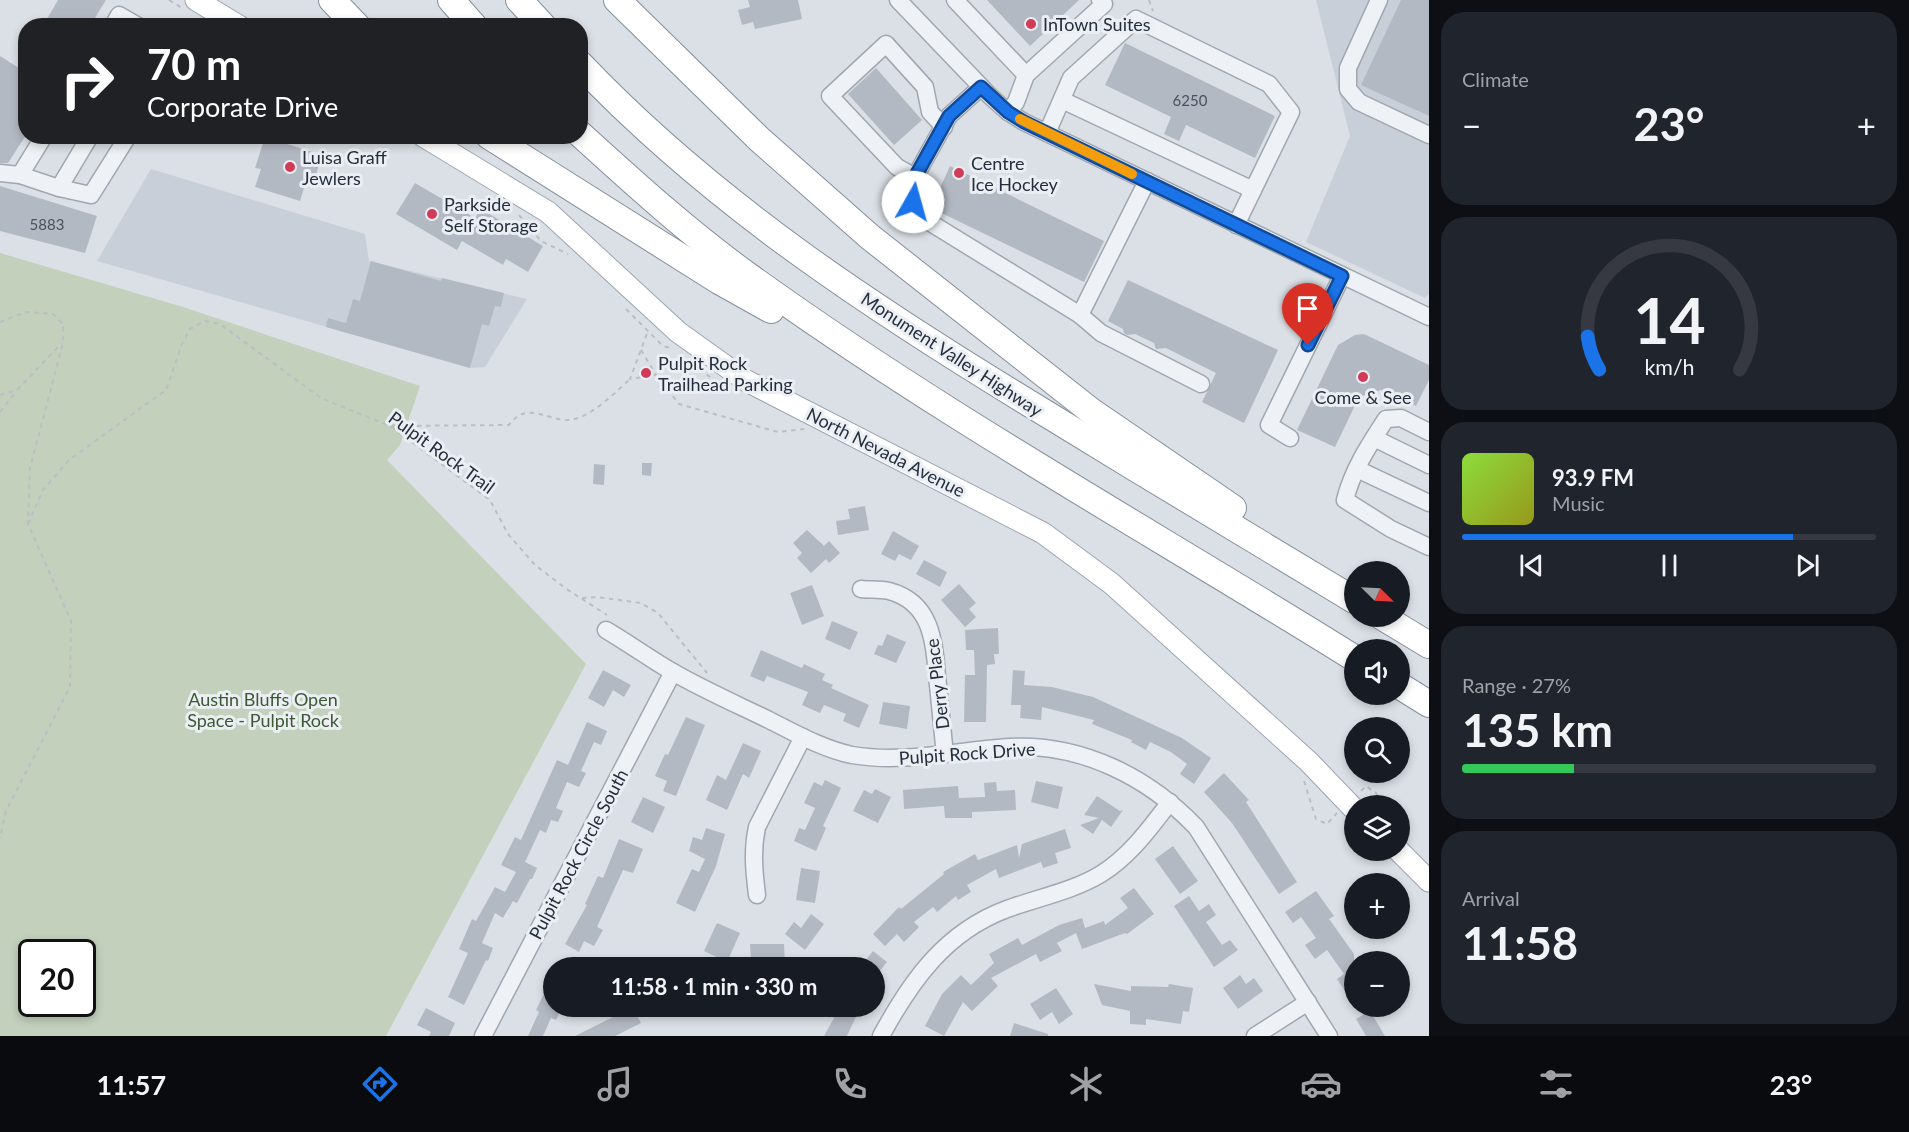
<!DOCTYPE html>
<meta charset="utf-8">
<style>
:root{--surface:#171b24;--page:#20242c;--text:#f1f3f6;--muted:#9ea1a6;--line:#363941;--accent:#1a73e8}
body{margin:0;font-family:Lato,sans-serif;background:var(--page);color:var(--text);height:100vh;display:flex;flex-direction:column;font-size:22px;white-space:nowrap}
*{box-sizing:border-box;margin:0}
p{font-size:20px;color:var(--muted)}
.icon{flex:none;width:33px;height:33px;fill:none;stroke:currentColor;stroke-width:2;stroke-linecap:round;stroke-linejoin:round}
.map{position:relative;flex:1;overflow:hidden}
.drawer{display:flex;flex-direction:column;gap:12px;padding:12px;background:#0d0f14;width:480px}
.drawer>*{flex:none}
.top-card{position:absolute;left:18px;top:18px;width:570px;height:126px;border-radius:24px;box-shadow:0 3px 9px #0003;background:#202124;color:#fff;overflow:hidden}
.needle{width:39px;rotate:114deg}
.controls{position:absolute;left:1344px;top:561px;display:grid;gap:12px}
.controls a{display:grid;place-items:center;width:66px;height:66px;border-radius:50%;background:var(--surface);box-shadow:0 3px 9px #0003;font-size:30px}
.speed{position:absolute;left:18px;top:939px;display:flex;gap:12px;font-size:30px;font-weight:700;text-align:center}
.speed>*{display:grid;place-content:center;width:78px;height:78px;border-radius:50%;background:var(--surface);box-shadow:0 3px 9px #0003;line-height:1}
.speed .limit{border:3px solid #111;border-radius:9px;background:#fff;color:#111}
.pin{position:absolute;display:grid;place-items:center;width:51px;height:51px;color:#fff;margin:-62px -26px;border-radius:50% 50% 50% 0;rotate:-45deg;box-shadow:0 0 6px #0007}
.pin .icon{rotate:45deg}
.me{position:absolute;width:66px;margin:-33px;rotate:7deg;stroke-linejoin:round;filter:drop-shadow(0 0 4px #0008)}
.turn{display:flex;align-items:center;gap:21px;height:126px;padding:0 30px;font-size:27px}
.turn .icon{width:78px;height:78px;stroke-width:2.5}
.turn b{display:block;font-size:42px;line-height:51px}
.big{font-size:45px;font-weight:700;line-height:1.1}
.drawer .widget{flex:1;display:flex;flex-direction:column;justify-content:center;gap:9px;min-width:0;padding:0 21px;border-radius:24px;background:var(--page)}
.drawer .dial{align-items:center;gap:0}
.dial svg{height:156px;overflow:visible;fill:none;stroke:var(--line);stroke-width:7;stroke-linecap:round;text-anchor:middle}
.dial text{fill:var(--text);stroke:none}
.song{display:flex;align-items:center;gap:18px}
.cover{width:72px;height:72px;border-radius:9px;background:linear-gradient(135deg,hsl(90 70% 55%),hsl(60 70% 35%))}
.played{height:6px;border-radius:3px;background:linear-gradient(90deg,var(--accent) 80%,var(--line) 80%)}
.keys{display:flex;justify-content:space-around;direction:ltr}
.heat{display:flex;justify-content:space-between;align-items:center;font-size:33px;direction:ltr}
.charge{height:9px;border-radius:4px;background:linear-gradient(90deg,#34c759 27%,var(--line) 0)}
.trip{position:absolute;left:543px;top:957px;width:342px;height:60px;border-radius:30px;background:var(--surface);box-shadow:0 3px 9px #0003;font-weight:700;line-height:60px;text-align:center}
.menu{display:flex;height:96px;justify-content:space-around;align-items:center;background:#090b0e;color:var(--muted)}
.menu .icon{width:42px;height:42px}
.menu .selected{color:var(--accent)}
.menu b{font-size:27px;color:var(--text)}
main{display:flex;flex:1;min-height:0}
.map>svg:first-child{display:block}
.built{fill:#c9cfd8}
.green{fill:#c2d0bc;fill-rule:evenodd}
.building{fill:#b3b9c3}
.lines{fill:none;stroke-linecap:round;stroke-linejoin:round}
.minor-casing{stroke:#a1a7b0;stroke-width:19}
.major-casing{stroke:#9ba5b2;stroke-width:23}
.highway-casing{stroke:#838e9d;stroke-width:28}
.path{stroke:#babec5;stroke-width:2;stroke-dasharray:4.5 4.5;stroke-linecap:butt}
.minor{stroke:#eef1f5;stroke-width:16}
.major{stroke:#fff;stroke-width:21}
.highway{stroke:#fff;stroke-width:26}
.route-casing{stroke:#114b97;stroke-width:15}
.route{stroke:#1a73e8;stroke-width:10}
.slow{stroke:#f59e0b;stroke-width:10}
.poi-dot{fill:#d13b57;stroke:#ebeff4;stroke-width:2}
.labels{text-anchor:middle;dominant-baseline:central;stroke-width:6;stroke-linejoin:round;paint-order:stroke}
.number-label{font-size:15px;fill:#48515e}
.poi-label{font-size:18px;fill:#252e3d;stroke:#ebeff4;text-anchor:start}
.street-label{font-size:18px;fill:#252e3d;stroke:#ebeff4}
.park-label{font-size:18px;fill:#3b5932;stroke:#ebeff4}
</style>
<main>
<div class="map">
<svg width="1429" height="1036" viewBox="0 0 1429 1036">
<rect width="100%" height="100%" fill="#dbe0e6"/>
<g class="built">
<polygon points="1316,0 1429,0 1429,294 1425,298 1306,242 1350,136"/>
<polygon points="151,169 365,234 369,261 527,299 485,367 470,368 97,261"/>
</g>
<path class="green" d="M0 253 183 307 420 386 400 445 387 460 586 664 386 1036H0ZM32 952H82V1004H32Z"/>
<g class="building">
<polygon points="58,0 106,0 90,26 43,26"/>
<polygon points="748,0 798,0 802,19 755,29 753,22 742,25 738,10 750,7"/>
<polygon points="987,0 1079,0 1030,46"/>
<polygon points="1401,0 1429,0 1429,116 1361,85"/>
<polygon points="1125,43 1275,116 1255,158 1186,125 1179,141 1164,134 1171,117 1105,85"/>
<polygon points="0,56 19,68 26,57 26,135 8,163 0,163"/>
<polygon points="876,68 922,120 894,145 848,94"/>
<polygon points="265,137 322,155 314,181 307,178 300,201 255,187 261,169 255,168"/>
<polygon points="950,166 1104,241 1084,282 931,208"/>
<polygon points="415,183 475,218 481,209 543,246 528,272 506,259 503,265 462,241 457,250 396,214"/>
<polygon points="0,186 97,216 85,253 0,231"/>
<polygon points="371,261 441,281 442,278 504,293 501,307 495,306 489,326 482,324 470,368 326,327 328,318 346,323 353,299 360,301"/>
<polygon points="1128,280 1278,350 1244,423 1202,402 1216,373 1166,348 1156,349 1154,343 1135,334 1127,335 1124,333 1123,329 1108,321"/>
<polygon points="1364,334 1429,365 1429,380 1416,406 1381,390 1359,397 1335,447 1297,430 1338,345 1355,335"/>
<polygon points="642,463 652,463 651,476 642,475"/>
<polygon points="594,464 605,465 604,485 593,484"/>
<polygon points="865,506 869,530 838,535 836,521 850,519 848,509"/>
<polygon points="807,530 824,546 829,541 840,553 829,563 826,559 811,573 797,558 802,553 793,543"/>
<polygon points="893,531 919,546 911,560 899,554 895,561 881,554"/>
<polygon points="924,560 947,572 940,587 916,574"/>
<polygon points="959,584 976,603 969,609 976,617 965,627 941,600"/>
<polygon points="812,585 824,616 802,625 790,593"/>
<polygon points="832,621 858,632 850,650 825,639"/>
<polygon points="998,628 999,654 994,654 995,664 987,665 986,722 964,722 965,675 975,675 974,650 966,650 965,630"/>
<polygon points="887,634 906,642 896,663 874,654 878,645 882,646"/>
<polygon points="761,650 802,668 804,664 825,674 822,680 833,685 831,688 869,705 859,728 843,721 846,714 824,705 820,713 802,705 808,692 767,676 764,682 750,676"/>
<polygon points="603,670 631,685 624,697 613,690 604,707 588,698"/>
<polygon points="1013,670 1025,671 1024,685 1052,687 1093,697 1182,738 1211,758 1194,784 1180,774 1187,764 1171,752 1150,742 1146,750 1131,742 1132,740 1092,724 1094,720 1042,707 1041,720 1020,718 1021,705 1011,705"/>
<polygon points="883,702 910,706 907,729 879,724"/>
<polygon points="686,717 705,725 676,796 663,791 667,781 655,776 665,754 668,755"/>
<polygon points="587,722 607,731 601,745 594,742 581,771 586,773 579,787 567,782 556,808 563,811 558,822 551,820 546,833 540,830 525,862 537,868 532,879 530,879 517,903 513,901 503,918 495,913 482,943 493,948 488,961 486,960 464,1005 448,997 468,953 459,949 472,919 476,921 495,887 505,892 516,872 501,865 515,837 521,840 557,760 568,765"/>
<polygon points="743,743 761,751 749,778 743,774 727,810 706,800 717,775 726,780"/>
<polygon points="1224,773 1249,800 1246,802 1297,882 1279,894 1232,823 1204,792"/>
<polygon points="825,780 841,788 823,826 826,828 816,851 794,841 799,828 805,830 815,808 804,803 814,782 822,786"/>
<polygon points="1036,781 1063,787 1058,809 1031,802"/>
<polygon points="996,782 997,791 1015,790 1016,810 972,812 972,818 945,818 944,806 904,809 903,790 958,786 959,798 985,797 984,783"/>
<polygon points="875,789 891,797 878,823 853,811 864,790 872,794"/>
<polygon points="1097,796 1120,811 1123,810 1111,827 1102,820 1093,834 1080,825 1099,818 1084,815"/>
<polygon points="643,797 665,807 653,833 631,822"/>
<polygon points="706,828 725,834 716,866 695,912 676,903 692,869 699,872 705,859 689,851 693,837 702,840"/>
<polygon points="1065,829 1071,848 1055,853 1058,863 1043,868 1041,862 999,878 996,869 967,885 971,892 958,900 956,896 937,912 933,907 914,922 919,927 904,942 897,934 885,946 873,934 899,907 901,909 944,874 943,872 975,854 978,860 1017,845 1019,858 1022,844"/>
<polygon points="619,839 643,849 633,873 623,870 597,927 603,930 594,946 584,941 579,952 565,944 587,905 585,904 598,876 603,878"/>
<polygon points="1173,846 1198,881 1180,894 1155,859"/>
<polygon points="801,868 820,871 815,903 796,900"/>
<polygon points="1134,888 1154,914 1127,934 1125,933 1082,949 1076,933 1057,943 1062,951 1040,962 1036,954 991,978 998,986 972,1011 963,1002 944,1036 925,1026 942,994 961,975 971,985 994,963 989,954 1018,938 1022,945 1059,925 1082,918 1085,928 1104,921 1105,925 1128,908 1120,898"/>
<polygon points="1316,891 1334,916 1329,919 1354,954 1354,989 1353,986 1345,991 1337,979 1344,974 1327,950 1315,959 1305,945 1316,938 1301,917 1293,923 1285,912"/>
<polygon points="1189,896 1199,911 1209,904 1216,915 1206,922 1222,945 1230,940 1238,950 1214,967 1174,906"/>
<polygon points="811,914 824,924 805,950 785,934 794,922 801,928"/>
<polygon points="717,923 740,933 727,962 704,951"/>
<polygon points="750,944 784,944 785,965 763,966 762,958 751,959"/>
<polygon points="873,951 887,962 874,978 874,968 860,968"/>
<polygon points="554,973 554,1006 563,1006 556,1020 551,1018 543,1036 528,1036 539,1012 536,1010"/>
<polygon points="1240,975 1246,984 1254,978 1263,991 1238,1009 1223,988"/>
<polygon points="1094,984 1131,991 1131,986 1168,987 1169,984 1193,988 1189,1012 1183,1011 1181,1024 1146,1019 1146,1025 1130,1024 1130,1011 1102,1005"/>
<polygon points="1056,988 1073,1014 1059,1024 1052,1012 1040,1020 1030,1004"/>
<polygon points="831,1006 861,1006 847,1036 824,1036 834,1018 827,1014"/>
<polygon points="633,1007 641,1023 615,1036 575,1036"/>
<polygon points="426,1008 455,1023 449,1036 429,1036 431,1032 417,1025"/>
<polygon points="1370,1011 1385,1036 1366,1036 1356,1019"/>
<polygon points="1014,1023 1048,1034 1048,1036 1010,1036"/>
</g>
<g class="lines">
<defs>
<g id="minor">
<polyline points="898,0 991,97 1008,112 1024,122 1429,317"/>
<polyline points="955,0 1026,75"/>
<polyline points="1379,0 1348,68 1348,89 1359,102 1429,135"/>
<polyline points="113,26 119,15 138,26"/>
<polyline points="981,87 949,116 910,186 913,202 926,220 1080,315 1147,181"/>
<polyline points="1062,100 1253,190"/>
<polyline points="1008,112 1016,102 1026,75 1104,4 1100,0"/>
<polyline points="1047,133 1071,78 1136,19 1269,84 1291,112 1236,225"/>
<polyline points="44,136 20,175 59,188 91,195 128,136"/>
<polyline points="0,173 20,175"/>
<polyline points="915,177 897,167 830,96 886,44 925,87 930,112 944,127"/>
<polyline points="59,188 90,136"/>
<polyline points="1080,315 1101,333 1201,384"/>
<path d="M1429 432 1401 418 1386 419C1369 445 1352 471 1345 500L1391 529 1429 547"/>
<polyline points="1290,438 1269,425 1342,276"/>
<polyline points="1374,438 1429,465"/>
<polyline points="1357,469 1429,503"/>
<path d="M861 589C870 590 880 589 889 591 931 602 934 640 937 676 940 702 942 728 945 754"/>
<path d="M606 630C628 643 649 658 671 671 702 689 736 704 769 720 795 733 823 749 852 755 905 764 958 750 1010 747 1081 743 1148 777 1196 827L1329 1036"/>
<path d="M757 895C754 871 752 850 757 827L803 737"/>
<polyline points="483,1036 673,672"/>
<path d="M881 1036C911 981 945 932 1007 909 1037 898 1073 891 1101 874 1130 856 1150 828 1170 802"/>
<polyline points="1255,1036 1308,1002"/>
</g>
<g id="major">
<polyline points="196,0 239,26"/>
<polyline points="423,136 548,212 678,332 745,380 1043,533 1112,584 1309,762 1354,809"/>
<polyline points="1398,850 1429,881"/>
</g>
<g id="highway">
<polyline points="332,0 357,26"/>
<polyline points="451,0 474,26"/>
<polyline points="519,0 543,26"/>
<polyline points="617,0 759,139 870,237 1091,411 1233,508"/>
<path d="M580 64C716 207 883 315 1050 416 1151 478 1253 539 1354 600"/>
<path d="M580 134C635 184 690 234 750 277 943 416 1152 532 1354 658"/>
<polyline points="489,136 719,281 771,310"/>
<polyline points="1381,616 1429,645"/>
<polyline points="1400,686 1429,704"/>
</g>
</defs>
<use href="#minor" class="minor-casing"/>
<use href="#major" class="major-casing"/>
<use href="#highway" class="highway-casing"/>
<g class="path">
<polyline points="169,0 182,8"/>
<polyline points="1149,0 1153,11"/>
<polyline points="398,136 408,142"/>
<polyline points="519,215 541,241 568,254"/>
<polyline points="626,309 663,346 671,348"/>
<polyline points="0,322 26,312 53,314 63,324 63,343 30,468 28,524 71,621 70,687 6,811 0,838"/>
<polyline points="641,350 656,375 630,379 648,331"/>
<polyline points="692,364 717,382"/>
<polyline points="656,375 679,404 778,432 804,429"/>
<polyline points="0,395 17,390 61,344"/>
<polyline points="0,412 17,390"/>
<path d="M390 426 509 425C527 400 547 421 569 420 589 419 616 392 630 379"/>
<polyline points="28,524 43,490 69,460 166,390 182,344 190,329 205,321 220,324 321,398 390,426 490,500 508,534 535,565 565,588 607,615"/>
<polyline points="582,598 597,597 641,603 658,613 707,673"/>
<polyline points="1304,781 1316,819 1327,824 1337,813"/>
<polyline points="1361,791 1366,786 1376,793 1383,806"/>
<polyline points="1400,829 1406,835"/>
</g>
<use href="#minor" class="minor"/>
<use href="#major" class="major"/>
<use href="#highway" class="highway"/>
</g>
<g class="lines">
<defs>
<polyline id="route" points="913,202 910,186 949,116 981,87 1008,112 1024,122 1342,276 1308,345"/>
</defs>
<use href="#route" class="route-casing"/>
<use href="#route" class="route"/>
<polyline class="slow" points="1020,119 1132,174"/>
</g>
<g class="poi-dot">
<circle cx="1031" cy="24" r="6"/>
<circle cx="290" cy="167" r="6"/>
<circle cx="959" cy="173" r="6"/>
<circle cx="432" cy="214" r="6"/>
<circle cx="646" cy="373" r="6"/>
<circle cx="1363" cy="377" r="6"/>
</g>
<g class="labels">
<g class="number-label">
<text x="1190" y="100">6250</text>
<text x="47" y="224">5883</text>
</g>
<g class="poi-label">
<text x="1043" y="24">InTown Suites</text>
<text x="302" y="157">Luisa Graff<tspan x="302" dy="21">Jewlers</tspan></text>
<text x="971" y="163">Centre<tspan x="971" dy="21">Ice Hockey</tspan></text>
<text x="444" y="204">Parkside<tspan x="444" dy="21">Self Storage</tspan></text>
<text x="658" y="363">Pulpit Rock<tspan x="658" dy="21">Trailhead Parking</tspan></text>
<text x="1363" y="397" text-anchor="middle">Come &amp; See</text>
</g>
<g class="street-label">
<text transform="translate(952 354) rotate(33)">Monument Valley Highway</text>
<text transform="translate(442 452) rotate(36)">Pulpit Rock Trail</text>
<text transform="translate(886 452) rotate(27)">North Nevada Avenue</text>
<text transform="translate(937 684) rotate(-97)">Derry Place</text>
<text transform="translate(967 753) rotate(-4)">Pulpit Rock Drive</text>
<text transform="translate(578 854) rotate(-62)">Pulpit Rock Circle South</text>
</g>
<g class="park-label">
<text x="263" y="699">Austin Bluffs Open<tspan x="263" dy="21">Space - Pulpit Rock</tspan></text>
</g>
</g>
</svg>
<div class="controls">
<a><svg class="needle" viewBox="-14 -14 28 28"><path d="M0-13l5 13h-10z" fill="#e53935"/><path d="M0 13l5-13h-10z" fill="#9ea1a6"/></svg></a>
<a><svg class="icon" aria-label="sound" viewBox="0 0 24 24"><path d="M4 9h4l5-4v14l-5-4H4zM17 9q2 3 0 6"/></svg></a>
<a><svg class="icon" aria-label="search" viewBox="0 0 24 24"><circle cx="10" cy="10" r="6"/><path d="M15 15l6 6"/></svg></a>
<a><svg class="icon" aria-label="layers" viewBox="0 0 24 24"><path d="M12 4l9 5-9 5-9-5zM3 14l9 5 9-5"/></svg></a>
<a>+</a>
<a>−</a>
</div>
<div class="speed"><div class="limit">20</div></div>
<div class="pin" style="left:1308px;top:345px;background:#d93025"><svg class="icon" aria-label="arrive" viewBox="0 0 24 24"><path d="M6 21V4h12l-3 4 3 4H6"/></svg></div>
<svg class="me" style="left:913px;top:202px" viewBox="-20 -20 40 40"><circle r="19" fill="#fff"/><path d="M0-13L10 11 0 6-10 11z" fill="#1a73e8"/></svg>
<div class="trip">11:58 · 1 min · 330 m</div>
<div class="top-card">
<div class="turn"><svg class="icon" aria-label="right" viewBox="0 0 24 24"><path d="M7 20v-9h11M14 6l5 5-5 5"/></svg><div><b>70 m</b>Corporate Drive</div></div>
</div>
</div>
<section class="drawer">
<div class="widget"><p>Climate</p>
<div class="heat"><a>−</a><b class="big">23°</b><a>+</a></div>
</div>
<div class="widget dial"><svg viewBox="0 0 100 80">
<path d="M14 69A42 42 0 1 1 86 69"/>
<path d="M14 69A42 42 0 0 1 8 52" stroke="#1a73e8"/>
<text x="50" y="56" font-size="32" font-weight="700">14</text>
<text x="50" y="72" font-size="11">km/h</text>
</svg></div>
<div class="widget">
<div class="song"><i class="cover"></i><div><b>93.9 FM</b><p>Music</p></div></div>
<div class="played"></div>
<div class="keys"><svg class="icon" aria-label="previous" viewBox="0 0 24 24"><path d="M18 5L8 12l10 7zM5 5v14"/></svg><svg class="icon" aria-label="pause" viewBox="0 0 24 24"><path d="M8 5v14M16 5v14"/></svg><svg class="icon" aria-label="next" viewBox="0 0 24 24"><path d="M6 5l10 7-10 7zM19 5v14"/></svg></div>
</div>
<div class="widget"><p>Range · 27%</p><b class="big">135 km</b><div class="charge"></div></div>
<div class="widget"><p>Arrival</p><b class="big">11:58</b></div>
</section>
</main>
<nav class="menu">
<b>11:57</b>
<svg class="icon selected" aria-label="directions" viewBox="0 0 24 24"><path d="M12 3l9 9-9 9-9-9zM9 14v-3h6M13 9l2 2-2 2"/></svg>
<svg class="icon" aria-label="music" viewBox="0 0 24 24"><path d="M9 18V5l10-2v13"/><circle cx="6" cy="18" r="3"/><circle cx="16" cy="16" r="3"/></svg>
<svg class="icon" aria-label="phone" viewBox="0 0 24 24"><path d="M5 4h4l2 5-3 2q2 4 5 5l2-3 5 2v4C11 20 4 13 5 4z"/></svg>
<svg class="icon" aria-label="climate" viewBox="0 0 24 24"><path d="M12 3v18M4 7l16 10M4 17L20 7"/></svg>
<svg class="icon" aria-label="car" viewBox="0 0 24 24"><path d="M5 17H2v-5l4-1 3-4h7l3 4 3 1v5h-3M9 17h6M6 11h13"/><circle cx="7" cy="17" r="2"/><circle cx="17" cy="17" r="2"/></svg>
<svg class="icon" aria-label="filters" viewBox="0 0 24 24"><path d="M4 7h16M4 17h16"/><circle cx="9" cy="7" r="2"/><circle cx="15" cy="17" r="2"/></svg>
<b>23°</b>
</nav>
